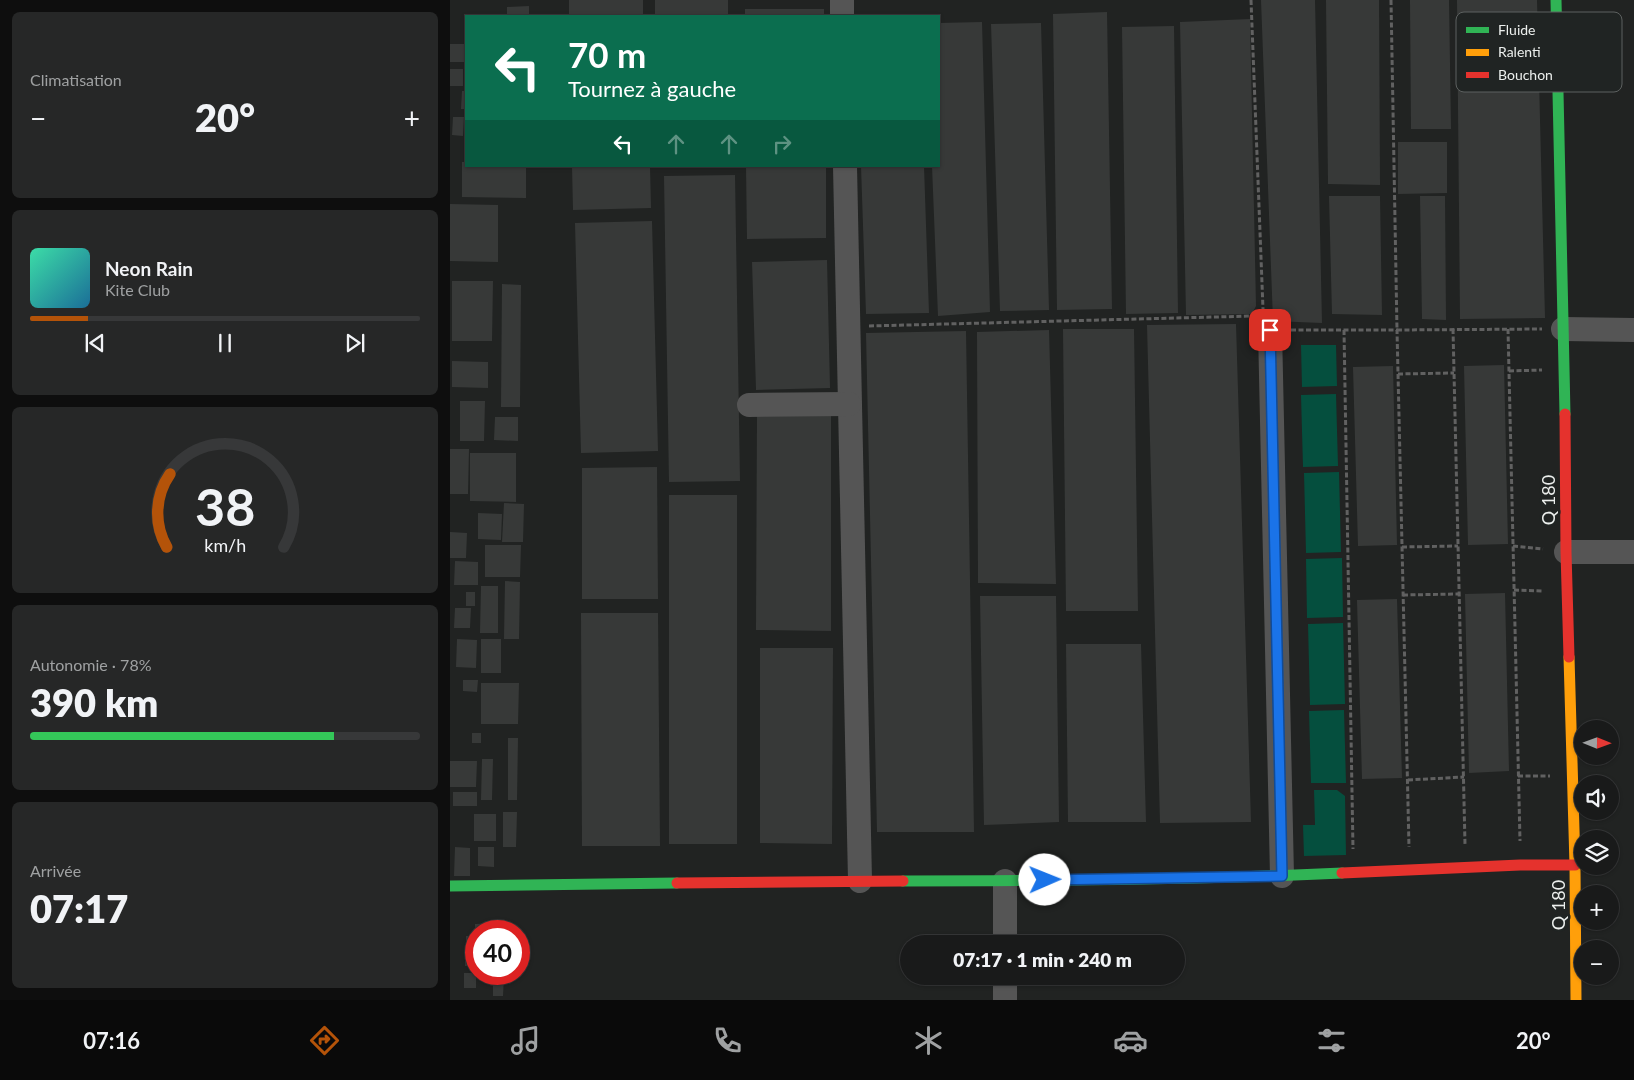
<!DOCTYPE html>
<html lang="fr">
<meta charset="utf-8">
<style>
:root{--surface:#191a1a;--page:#262727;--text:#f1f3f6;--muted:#9fa1a2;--line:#373839;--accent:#b45309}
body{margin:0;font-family:Lato,sans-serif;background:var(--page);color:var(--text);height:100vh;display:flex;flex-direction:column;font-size:19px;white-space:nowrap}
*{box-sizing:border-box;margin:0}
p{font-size:16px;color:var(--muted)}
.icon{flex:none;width:28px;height:28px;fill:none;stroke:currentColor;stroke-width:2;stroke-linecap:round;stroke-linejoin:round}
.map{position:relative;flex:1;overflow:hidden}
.details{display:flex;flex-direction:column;gap:12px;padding:12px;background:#0e0e0e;width:450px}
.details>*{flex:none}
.banner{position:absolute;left:15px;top:15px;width:475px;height:152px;border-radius:0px;box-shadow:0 1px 4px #0004,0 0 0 1px var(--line);background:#0b6e4f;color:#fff;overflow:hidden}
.needle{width:32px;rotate:91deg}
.fabs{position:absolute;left:1124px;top:720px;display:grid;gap:10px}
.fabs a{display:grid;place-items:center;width:45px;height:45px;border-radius:50%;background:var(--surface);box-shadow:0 1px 4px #0004,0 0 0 1px var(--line);font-size:25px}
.speed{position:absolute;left:15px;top:920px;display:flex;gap:10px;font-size:25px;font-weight:700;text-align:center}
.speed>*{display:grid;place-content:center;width:65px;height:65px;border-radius:50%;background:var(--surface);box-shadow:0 1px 4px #0004,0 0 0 1px var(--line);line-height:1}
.speed .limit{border:8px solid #d22;background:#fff;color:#111}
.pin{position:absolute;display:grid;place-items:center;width:42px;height:42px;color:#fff;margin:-21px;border-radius:10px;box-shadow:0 2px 8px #0006}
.me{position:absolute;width:55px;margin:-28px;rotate:89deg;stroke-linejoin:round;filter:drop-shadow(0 0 4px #0008)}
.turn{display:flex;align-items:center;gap:18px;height:105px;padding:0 20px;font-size:22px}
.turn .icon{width:65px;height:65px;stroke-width:2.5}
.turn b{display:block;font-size:35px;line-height:42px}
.lanes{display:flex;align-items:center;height:48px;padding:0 20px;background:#0003;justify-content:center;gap:25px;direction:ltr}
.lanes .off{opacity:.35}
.big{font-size:38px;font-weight:800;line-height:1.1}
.details .widget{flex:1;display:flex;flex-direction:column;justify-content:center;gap:8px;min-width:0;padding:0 18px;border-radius:8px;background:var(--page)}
.details .dial{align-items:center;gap:0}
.dial svg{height:130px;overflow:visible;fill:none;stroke:var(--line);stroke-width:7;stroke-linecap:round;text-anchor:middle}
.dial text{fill:var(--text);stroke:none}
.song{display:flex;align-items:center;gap:15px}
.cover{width:60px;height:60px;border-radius:8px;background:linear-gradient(135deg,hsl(160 70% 55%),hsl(200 70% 35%))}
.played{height:5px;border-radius:2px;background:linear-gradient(90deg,var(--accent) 15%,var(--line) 15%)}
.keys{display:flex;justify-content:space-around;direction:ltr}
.heat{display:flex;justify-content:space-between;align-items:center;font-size:28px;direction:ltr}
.charge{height:8px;border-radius:4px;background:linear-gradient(90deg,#34c759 78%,var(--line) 0)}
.trip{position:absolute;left:450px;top:935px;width:285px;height:50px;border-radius:25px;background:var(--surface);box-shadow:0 1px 4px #0004,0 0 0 1px var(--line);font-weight:800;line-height:50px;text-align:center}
.menu{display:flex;height:80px;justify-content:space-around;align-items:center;background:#0a0a0a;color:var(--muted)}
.menu .icon{width:35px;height:35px}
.menu .selected{color:var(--accent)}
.menu b{font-size:22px;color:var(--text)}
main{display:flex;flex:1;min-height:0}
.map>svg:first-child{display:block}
.green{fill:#054f3e}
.building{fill:#373938}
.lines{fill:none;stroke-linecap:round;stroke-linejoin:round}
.path{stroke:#616161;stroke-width:3;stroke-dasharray:5 2.5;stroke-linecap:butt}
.street{stroke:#555;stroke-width:24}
.fast{stroke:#30b455;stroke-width:11}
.slow{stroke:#ff9f0a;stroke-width:11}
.jam{stroke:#e5322d;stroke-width:11}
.route-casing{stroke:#114b97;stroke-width:12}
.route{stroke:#1a73e8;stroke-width:9}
.labels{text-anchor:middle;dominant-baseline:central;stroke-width:5;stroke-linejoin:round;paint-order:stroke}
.street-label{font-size:18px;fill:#ecefed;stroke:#202423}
.key{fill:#202423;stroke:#5d6160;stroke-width:1}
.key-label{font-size:14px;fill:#ecefed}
</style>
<main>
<section class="details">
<div class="widget"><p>Climatisation</p>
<div class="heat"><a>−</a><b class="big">20°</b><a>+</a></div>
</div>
<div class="widget">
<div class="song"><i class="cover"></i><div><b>Neon Rain</b><p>Kite Club</p></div></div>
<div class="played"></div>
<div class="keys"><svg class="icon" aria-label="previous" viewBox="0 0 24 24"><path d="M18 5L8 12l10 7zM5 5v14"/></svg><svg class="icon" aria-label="pause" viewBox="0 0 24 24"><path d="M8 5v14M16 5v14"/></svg><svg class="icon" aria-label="next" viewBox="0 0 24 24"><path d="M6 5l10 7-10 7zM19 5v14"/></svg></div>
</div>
<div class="widget dial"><svg viewBox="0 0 100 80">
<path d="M14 69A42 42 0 1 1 86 69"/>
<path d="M14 69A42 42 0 0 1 16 24" stroke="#b45309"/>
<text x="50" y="56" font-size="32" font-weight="700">38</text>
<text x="50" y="72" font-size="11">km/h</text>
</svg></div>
<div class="widget"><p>Autonomie · 78%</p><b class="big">390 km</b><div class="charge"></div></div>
<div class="widget"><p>Arrivée</p><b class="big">07:17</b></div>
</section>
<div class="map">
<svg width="1184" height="1000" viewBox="0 0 1184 1000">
<rect width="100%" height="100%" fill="#212322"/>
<g class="green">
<polygon points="851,345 886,345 887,386 852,387"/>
<polygon points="886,394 888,466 853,467 851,395"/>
<polygon points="889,472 891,552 856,553 854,473"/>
<polygon points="892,558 893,617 857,618 856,559"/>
<polygon points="893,623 895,704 860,705 858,624"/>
<polygon points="894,710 896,783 861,783 859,711"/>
<polygon points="864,790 887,790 895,796 896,855 854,856 853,825 865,825"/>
</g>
<g class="building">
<rect x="119" y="0" width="74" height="16"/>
<rect x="205" y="0" width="73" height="16"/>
<polygon points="811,0 865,0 872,323 823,321"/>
<polygon points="876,0 929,0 930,185 878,184"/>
<polygon points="960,0 999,0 1001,129 961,129"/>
<polygon points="1007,0 1087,0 1095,318 1010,319"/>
<polygon points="79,6 79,16 57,16 57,7"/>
<rect x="295" y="9" width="79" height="7"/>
<polygon points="657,12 662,309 607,310 603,14"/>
<polygon points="800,19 806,306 802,314 736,315 730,22"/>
<polygon points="532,22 540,312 488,316 482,166 489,166 489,23"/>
<polygon points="591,23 599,310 550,311 541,24"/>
<polygon points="724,26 728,313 676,314 672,27"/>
<rect x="0" y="44" width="16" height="18"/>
<rect x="0" y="69" width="13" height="17"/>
<polygon points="12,91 16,91 16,109 11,109"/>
<polygon points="3,117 14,117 13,136 2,135"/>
<polygon points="948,142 997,142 997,193 948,194"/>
<polygon points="12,162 16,162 16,166 76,166 76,198 12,197"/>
<polygon points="122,166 200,166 201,208 123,210"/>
<polygon points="296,166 376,166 376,238 297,239"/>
<polygon points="411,166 474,166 479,313 416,314"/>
<polygon points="285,175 290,481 219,482 214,176"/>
<polygon points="879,196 930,196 932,315 882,314"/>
<polygon points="970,196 995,196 996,320 972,319"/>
<polygon points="0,204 48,205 48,262 0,261"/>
<polygon points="202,221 208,451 131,453 125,223"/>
<polygon points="377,260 380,388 306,390 302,262"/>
<polygon points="2,281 43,281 42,341 2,341"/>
<polygon points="52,284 71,285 70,407 51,407"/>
<polygon points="786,324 801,822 710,823 697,325"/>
<polygon points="613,329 684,329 688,611 616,611"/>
<polygon points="599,330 606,584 528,583 527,332"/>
<polygon points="516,331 524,832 427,832 416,333"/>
<polygon points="2,361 38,362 38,388 2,387"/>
<polygon points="1054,365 1058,544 1018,545 1014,366"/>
<polygon points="943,366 947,545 908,546 903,367"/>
<polygon points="10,401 35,401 34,441 10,441"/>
<polygon points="307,413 381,414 381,631 306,630"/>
<polygon points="45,417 68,417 68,441 44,440"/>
<polygon points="0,449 19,449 18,494 0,494"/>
<polygon points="20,453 66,453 66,502 20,501"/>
<polygon points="207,467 208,599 132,599 132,468"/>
<rect x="219" y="495" width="68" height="349"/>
<polygon points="54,503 74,504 73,542 52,542"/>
<polygon points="28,513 52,514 51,540 28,539"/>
<polygon points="0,532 17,533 16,558 0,558"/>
<polygon points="35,545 71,545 70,577 35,577"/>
<polygon points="5,561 28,562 28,585 4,585"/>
<polygon points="55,581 70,582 69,639 54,639"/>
<polygon points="31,586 48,586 48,633 30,633"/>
<rect x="16" y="592" width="9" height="14"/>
<polygon points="1055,593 1059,771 1019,773 1015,594"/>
<polygon points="530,596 606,596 609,822 534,825"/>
<polygon points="947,599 952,778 912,779 907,600"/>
<polygon points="5,608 21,608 20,628 4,628"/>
<polygon points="131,613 208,613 210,846 132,846"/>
<polygon points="7,639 27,640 26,668 6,667"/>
<rect x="31" y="639" width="20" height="34"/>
<polygon points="616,644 691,644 696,822 618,822"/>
<polygon points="310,648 383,648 382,844 310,843"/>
<polygon points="13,680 28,680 27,692 13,691"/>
<polygon points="31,683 69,683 68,724 31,724"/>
<rect x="22" y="733" width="9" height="10"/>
<polygon points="58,738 68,738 67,800 58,800"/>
<polygon points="32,759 43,759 42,800 31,800"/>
<polygon points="0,761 27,761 26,787 0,787"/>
<rect x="3" y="792" width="24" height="14"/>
<polygon points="53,812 67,812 66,847 53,847"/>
<rect x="24" y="814" width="22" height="27"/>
<polygon points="5,847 20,848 20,876 4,876"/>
<polygon points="28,847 44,847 44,867 28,866"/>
<polygon points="48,923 48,931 25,931 25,924"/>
<rect x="16" y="936" width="10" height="15"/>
<polygon points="15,955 25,955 24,966 15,966"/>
<rect x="14" y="973" width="12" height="15"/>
<polygon points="43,976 54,976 53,996 43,996"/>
</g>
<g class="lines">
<g class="path">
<polyline points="801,0 813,309"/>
<polyline points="941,0 947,330 1092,329"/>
<polyline points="419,326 803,316"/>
<polyline points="1003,329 1015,844"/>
<polyline points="1058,329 1070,841"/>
<polyline points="841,330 947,330 959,847"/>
<polyline points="894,330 903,849"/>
<polyline points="1059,371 1092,370"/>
<polyline points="948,374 1004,373"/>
<polyline points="1063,546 1093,549"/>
<polyline points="952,547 1008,546"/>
<polyline points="1064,590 1094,591"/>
<polyline points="953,595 1009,594"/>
<polyline points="1068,776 1100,776"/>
<polyline points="958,780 1014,777"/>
</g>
<g class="street">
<polyline points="392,0 392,16"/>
<polyline points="395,166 410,881"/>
<polyline points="1113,329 1184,330"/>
<polyline points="820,330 832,876"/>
<polyline points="299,405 399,404"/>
<polyline points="1116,552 1184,552"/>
<polyline points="555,944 555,881"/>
<polyline points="555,1000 555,976"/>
</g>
<g class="fast">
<polyline points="1106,0 1115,414"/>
<path d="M453 881C600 881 746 880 892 873"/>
<polyline points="0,886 227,883"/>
</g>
<polyline class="slow" points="1119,657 1125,865 1126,1000"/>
<g class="jam">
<polyline points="1115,414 1116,552 1119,657"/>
<polyline points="892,873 1070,865 1125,865"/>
<polyline points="227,883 453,881"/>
</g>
</g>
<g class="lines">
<defs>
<polyline id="route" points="595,880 832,876 820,330"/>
</defs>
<use href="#route" class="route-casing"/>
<use href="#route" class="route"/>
</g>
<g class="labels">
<g class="street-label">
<text transform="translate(1098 500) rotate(-90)">Q 180</text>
<text transform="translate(1108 905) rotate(-90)">Q 180</text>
</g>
</g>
<rect x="1006" y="12" width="166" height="80" rx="8" class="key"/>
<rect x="1016" y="27" width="23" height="6" fill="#30b455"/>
<rect x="1016" y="49" width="23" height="7" fill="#ff9f0a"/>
<rect x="1016" y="72" width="23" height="6" fill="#e5322d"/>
<g class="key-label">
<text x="1048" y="35">Fluide</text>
<text x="1048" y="57">Ralenti</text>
<text x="1048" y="80">Bouchon</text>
</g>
</svg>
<div class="fabs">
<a><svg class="needle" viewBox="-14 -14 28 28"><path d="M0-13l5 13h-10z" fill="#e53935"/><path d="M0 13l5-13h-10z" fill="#9fa1a2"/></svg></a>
<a><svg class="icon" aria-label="sound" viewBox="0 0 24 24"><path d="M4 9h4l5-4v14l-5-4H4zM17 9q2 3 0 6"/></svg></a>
<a><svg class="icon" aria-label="layers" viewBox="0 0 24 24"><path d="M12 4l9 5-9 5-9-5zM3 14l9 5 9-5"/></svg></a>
<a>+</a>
<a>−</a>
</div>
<div class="speed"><div class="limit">40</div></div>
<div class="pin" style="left:820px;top:330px;background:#d93025"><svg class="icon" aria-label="arrive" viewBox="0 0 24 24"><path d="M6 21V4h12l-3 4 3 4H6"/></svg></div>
<svg class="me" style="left:595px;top:880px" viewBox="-20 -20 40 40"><circle r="19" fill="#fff"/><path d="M0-13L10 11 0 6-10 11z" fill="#1a73e8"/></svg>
<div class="trip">07:17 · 1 min · 240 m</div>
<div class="banner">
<div class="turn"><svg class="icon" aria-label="left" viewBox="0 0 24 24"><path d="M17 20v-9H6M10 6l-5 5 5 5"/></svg><div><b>70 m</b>Tournez à gauche</div></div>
<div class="lanes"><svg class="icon" aria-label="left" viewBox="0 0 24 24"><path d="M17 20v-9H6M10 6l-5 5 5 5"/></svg><svg class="icon off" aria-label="ahead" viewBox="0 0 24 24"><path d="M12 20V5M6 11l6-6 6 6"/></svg><svg class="icon off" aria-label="ahead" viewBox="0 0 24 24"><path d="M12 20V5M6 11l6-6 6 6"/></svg><svg class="icon off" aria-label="right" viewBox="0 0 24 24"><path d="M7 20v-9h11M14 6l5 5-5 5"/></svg></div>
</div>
</div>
</main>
<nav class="menu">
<b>07:16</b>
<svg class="icon selected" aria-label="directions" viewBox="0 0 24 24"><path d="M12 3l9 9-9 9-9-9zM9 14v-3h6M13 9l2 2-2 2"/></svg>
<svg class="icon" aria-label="music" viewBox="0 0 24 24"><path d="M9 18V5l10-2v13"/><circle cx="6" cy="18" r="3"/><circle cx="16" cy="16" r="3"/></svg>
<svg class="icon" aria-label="phone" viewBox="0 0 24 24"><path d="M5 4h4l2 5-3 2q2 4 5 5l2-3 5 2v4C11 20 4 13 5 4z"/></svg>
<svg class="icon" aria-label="climate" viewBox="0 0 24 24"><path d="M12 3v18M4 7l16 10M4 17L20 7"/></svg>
<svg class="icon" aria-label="car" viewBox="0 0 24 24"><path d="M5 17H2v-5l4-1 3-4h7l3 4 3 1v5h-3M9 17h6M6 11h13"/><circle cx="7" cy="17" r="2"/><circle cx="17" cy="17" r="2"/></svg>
<svg class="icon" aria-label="filters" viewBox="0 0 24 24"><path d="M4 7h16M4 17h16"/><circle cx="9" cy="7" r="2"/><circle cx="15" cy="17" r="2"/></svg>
<b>20°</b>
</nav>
